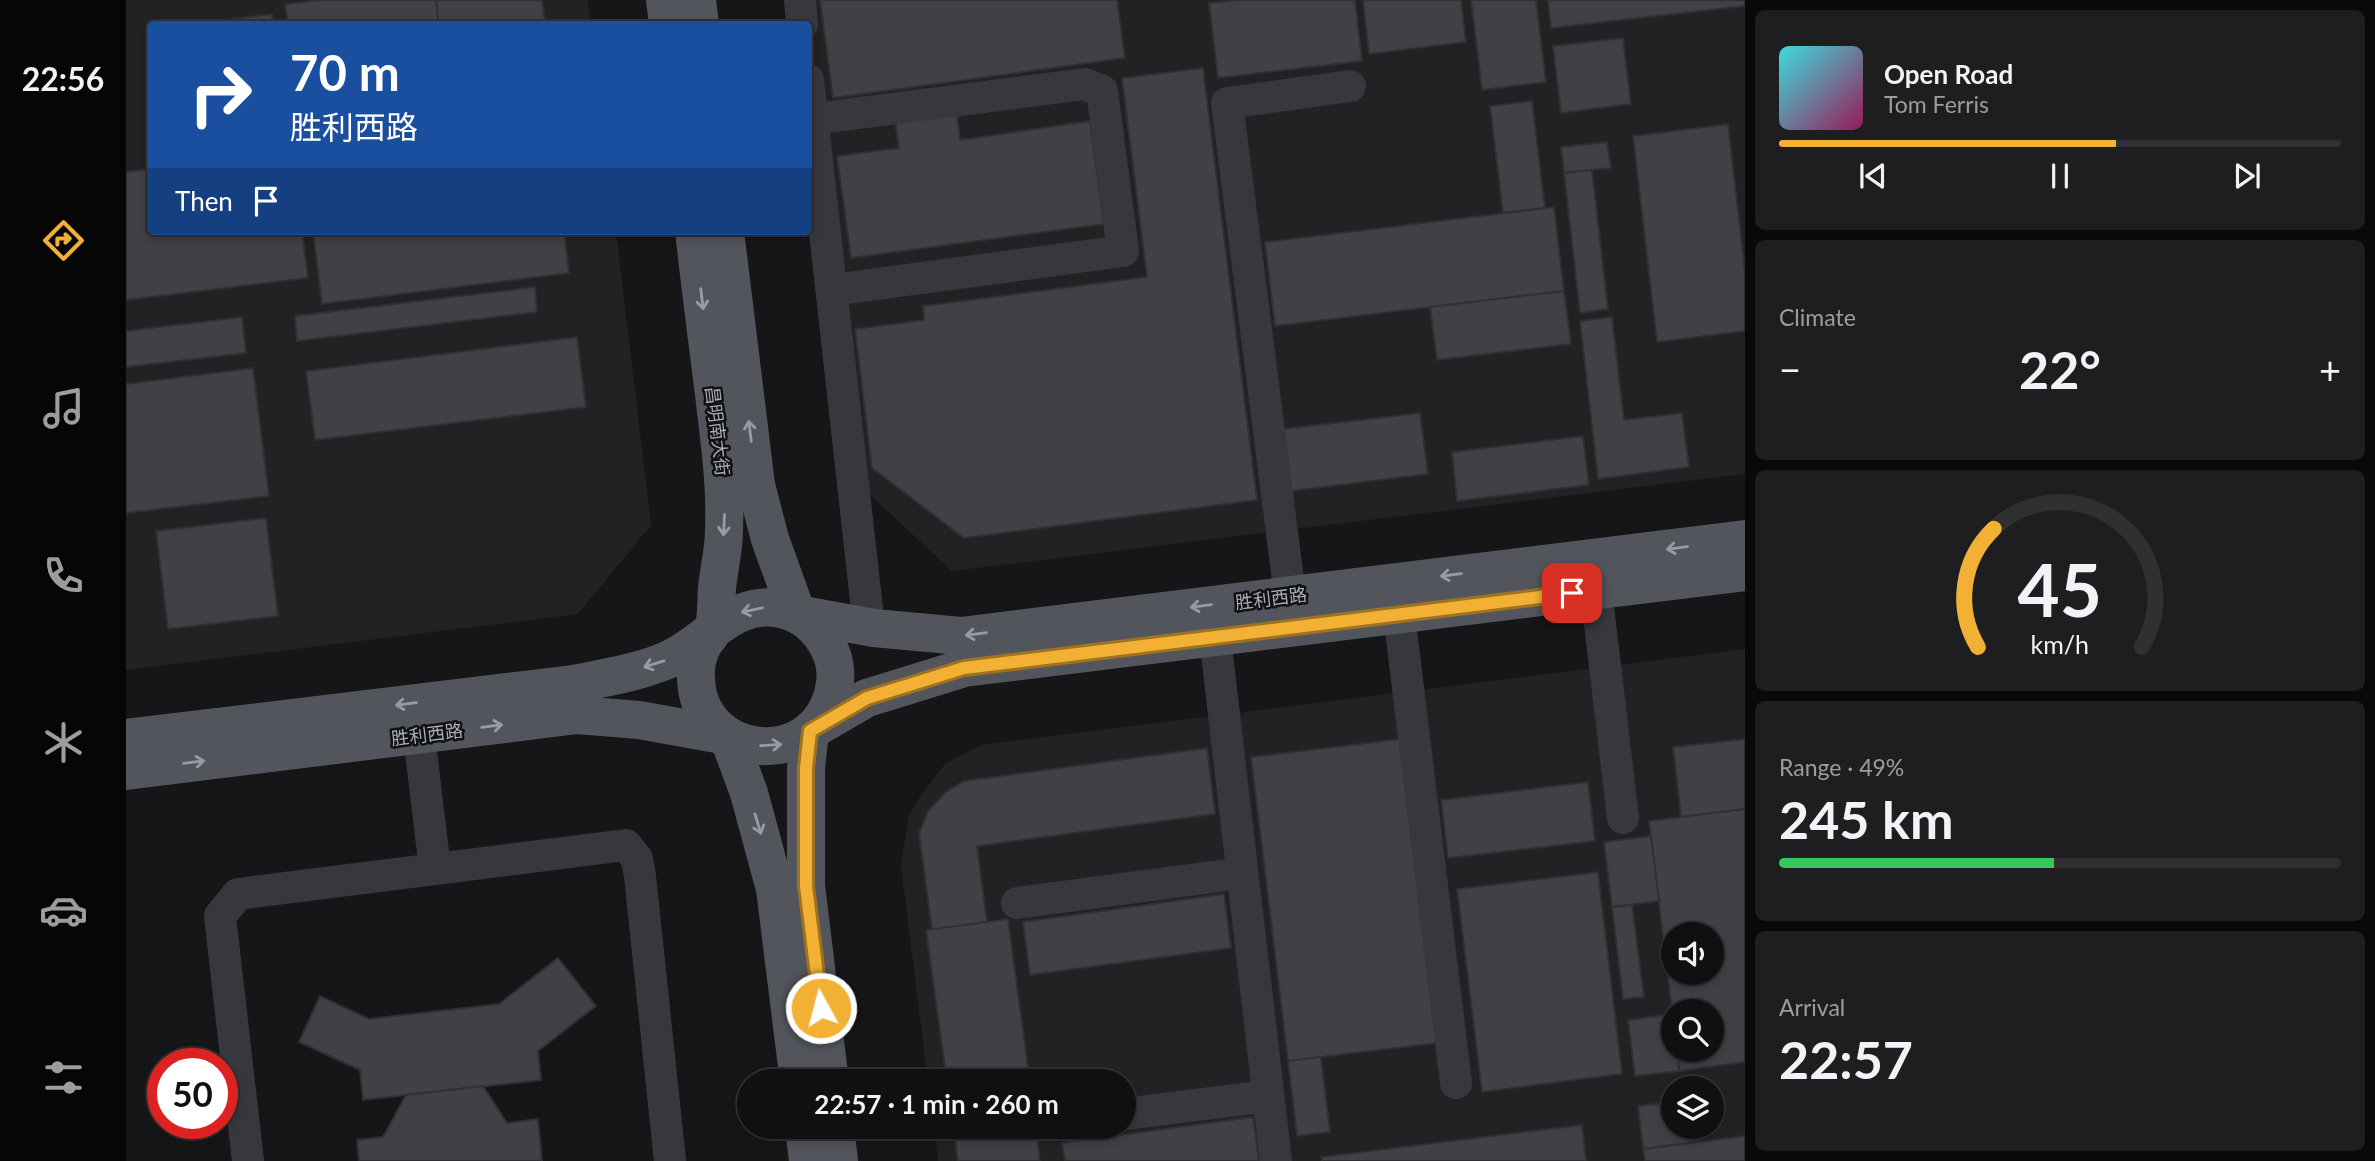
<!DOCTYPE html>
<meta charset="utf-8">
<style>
:root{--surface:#101012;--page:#1e1e20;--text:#f1f3f6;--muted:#9c9d9f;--line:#303032;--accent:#f2b134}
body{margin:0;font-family:Lato,"Noto Sans SC",sans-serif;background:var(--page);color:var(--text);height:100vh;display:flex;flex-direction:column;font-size:26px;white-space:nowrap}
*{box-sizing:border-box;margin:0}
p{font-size:23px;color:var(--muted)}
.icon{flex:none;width:38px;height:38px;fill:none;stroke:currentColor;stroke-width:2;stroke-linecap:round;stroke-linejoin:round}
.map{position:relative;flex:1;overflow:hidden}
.side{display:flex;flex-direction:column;gap:10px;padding:10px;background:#09090a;width:630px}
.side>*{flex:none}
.top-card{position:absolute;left:21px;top:21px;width:665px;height:214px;border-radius:7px;box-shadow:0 4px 10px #0003,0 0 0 2px var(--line);background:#1a4fa0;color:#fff;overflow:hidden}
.buttons{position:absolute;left:1535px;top:922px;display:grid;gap:14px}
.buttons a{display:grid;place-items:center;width:63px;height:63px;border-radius:50%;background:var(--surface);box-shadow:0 4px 10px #0003,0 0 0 2px var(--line);font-size:35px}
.speed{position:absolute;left:21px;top:1048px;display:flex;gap:14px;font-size:35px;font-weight:700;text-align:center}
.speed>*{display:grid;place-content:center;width:91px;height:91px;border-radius:50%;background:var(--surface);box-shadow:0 4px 10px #0003,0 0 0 2px var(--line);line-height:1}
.speed .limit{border:10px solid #d22;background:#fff;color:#111}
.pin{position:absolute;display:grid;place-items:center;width:60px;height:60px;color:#fff;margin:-30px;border-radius:14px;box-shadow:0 4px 10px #0006}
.me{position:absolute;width:77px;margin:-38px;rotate:353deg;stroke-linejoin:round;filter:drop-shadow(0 0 5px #0008)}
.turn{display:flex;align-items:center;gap:24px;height:147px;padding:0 28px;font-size:32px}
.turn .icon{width:91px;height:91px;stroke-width:2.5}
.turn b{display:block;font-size:49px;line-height:60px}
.then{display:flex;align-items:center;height:66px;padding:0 28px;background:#0003;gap:14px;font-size:26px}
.big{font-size:52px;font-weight:700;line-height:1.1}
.side .card{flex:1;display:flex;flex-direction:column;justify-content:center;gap:10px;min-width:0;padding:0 24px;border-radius:10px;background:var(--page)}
.side .dial{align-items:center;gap:0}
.dial svg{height:182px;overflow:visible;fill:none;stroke:var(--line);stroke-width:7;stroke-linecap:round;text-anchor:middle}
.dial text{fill:var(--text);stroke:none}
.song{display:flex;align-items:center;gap:21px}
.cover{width:84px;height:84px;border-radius:10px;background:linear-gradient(135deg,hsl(180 70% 55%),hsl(330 70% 35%))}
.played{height:7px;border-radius:4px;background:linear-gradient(90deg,var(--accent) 60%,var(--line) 60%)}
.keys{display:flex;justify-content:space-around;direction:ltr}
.heat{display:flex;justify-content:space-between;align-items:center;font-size:38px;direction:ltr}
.charge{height:10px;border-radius:5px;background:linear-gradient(90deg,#34c759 49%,var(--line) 0)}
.trip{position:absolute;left:611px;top:1069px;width:399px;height:70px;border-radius:35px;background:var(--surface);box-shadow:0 4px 10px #0003,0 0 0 2px var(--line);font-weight:700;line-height:70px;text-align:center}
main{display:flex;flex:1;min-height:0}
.dock{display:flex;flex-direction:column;width:126px;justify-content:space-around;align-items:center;background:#060607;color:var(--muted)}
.dock .icon{width:49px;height:49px}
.dock .on{color:var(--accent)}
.dock b{font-size:32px;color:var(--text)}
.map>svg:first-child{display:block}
.built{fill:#222225;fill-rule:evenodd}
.building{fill:#404145;stroke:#303034;stroke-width:2;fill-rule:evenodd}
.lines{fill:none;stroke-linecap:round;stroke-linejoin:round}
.minor{stroke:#37383d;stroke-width:32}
.major{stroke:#53555c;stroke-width:38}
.oneway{stroke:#979ba6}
.route-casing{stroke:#9d7322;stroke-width:18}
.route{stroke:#f2b134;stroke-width:12}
.labels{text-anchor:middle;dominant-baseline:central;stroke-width:5;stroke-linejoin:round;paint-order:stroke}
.street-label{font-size:18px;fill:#a8adb8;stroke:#111113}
</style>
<main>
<nav class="dock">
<b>22:56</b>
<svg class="icon on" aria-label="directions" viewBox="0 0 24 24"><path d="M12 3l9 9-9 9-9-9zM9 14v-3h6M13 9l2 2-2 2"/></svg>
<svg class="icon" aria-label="music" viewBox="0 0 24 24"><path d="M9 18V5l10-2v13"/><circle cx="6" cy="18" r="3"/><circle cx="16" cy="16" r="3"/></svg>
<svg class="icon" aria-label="phone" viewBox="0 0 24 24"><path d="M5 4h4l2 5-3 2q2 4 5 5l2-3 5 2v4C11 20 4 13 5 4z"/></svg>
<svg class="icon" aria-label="climate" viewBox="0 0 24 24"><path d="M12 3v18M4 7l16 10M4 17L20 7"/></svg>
<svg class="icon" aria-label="car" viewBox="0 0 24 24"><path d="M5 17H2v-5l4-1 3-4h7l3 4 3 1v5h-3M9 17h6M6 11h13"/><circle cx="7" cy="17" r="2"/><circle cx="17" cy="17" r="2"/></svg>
<svg class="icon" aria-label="filters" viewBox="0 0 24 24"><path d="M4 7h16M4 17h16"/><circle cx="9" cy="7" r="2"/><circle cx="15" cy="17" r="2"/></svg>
</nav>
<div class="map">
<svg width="1619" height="1161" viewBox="0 0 1619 1161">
<rect width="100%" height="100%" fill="#161618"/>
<g class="built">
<polygon points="0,0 462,0 465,24 24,24 24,231 490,231 525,525 452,614 0,670"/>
<polygon points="658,0 1619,0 1619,474 826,571 715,468 683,202 682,24 661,24"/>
<path d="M1619 649V1161H812L808 1127H998V1082L802 1081 775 865 783 815 795 795 819 764 855 745ZM1547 934H1586V973H1547ZM1547 1012H1586V1050H1547ZM1547 1088H1586V1127H1547Z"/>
</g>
<g class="building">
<polygon points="193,0 310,0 313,24 162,24 159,4"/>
<polygon points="310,0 416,0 419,24 313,24"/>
<polygon points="694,0 991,0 999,58 707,98"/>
<polygon points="1112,0 1229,0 1236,61 1092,78 1083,3"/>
<polygon points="1237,0 1335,0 1340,42 1243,54"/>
<polygon points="1345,0 1410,0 1420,82 1356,90"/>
<polygon points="1422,0 1619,0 1619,6 1425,28"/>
<polygon points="146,14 147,24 92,24 91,21"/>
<polygon points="1497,38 1505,104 1435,113 1427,46"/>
<polygon points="1077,68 1131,500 838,538 746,468 729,329 798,320 797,306 1021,277 996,78"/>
<polygon points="1406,101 1419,208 1377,213 1364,106"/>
<polygon points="831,113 834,140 964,121 978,224 725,258 711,156 773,148 769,121"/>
<polygon points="1602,124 1619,271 1619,331 1531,342 1507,136"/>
<polygon points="1481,142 1485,168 1438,173 1435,147"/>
<polygon points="24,169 24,231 176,231 182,278 0,300 0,172"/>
<polygon points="1466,170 1482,309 1454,313 1438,173"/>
<polygon points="1428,207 1438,291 1149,326 1139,242"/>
<polygon points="187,231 438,231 443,273 196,304"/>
<polygon points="409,287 411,312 171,341 169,316"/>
<polygon points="1438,291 1445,344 1311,360 1304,307"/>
<polygon points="116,317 120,353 0,367 0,331"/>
<polygon points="1486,317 1498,420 1556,413 1563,467 1472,479 1454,321"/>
<polygon points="451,337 460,407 189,440 180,371"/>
<polygon points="127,368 143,496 0,513 0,384"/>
<polygon points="1294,413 1302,474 1165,491 1158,429"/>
<polygon points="1457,436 1463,485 1331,501 1326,452"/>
<polygon points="140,518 152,616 42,629 30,531"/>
<polygon points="1275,739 1312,1043 1162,1061 1125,757"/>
<polygon points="1619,739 1619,809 1555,817 1547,747"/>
<polygon points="1081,748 1089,814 851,846 861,922 806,930 793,833 802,811 820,792 838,781"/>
<polygon points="1462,782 1469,841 1322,858 1315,800"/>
<path d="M1619 809V1062L1553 1071 1551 1050H1586V1012H1547V1019L1523 821ZM1547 934H1586V973H1547Z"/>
<polygon points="1525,836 1533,901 1486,907 1478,842"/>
<polygon points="1472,872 1496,1074 1356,1092 1331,889"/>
<polygon points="1098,894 1105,948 904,975 897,922"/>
<polygon points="1506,905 1518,997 1497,999 1486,907"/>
<polygon points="882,919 904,1082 821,1082 800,930"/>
<polygon points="432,958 470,1006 412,1051 415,1080 237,1100 234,1070 173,1042 194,996 243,1019 373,1004"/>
<polygon points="1546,1014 1547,1050 1551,1050 1553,1071 1509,1076 1502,1020"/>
<polygon points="1195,1057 1204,1132 1171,1136 1162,1061"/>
<polygon points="357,1086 381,1123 412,1119 416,1161 233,1161 231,1140 257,1137 280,1095"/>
<polygon points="1547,1102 1547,1127 1569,1127 1571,1142 1517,1149 1512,1106"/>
<polygon points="1127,1117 1133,1161 939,1161 936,1143"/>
<polygon points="1456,1125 1460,1161 1196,1161 1195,1157"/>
<polygon points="827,1127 910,1127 914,1161 832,1161"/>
<polygon points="1619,1136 1619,1161 1519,1161 1517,1149"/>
</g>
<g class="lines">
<g class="minor">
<polyline points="674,0 676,24"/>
<polyline points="682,80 743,627"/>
<polyline points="687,119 958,84 976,91 997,251 706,290"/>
<polyline points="1470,590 1497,818"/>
<polyline points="1164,595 1101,103 1224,86"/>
<polyline points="1273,614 1330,1083"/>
<polyline points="1089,637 1150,1161"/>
<polyline points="293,735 309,869"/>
<polyline points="891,903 1116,873"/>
<polyline points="998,1114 1142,1096"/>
<polyline points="122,1161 94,916 112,894 500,845 511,859 514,876 544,1161"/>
</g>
<g class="major">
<polyline points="539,0 542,24"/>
<polyline points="571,0 574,24"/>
<polyline points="599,231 630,485 644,539 671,614 748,628 835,636 1619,539"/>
<path d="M0 738 447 684C478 678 510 673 539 661 580 645 606 598 655 609 677 614 693 628 703 648 710 662 711 679 707 694 686 772 572 759 570 678 569 666 572 654 578 643 581 639 585 635 587 630 591 618 590 601 591 588 593 569 598 549 598 530 600 484 593 439 588 394 581 339 574 285 568 231"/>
<polyline points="0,771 451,715 513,720 602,736 623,793 649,889 673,1082"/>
<polyline points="704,1082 680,886 680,768 684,731 741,698 838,668 1619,572"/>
<polyline points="678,1127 682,1161"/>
<polyline points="709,1127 713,1161"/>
</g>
</g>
<defs><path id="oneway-shaft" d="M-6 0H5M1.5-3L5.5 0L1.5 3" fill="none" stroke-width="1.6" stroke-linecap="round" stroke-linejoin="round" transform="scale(1.75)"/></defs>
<g class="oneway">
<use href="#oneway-shaft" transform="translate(576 299) rotate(83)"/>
<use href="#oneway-shaft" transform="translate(624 431) rotate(-97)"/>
<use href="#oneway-shaft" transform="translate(598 525) rotate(93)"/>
<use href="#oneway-shaft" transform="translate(1551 548) rotate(173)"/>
<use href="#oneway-shaft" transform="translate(1325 575) rotate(173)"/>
<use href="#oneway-shaft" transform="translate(1075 606) rotate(173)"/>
<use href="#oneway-shaft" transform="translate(626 610) rotate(168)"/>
<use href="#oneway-shaft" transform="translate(850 634) rotate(173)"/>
<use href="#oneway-shaft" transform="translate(528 664) rotate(163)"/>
<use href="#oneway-shaft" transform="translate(280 704) rotate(173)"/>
<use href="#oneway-shaft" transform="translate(366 726) rotate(-7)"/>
<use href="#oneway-shaft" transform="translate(645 745) rotate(-4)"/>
<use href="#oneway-shaft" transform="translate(68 762) rotate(-7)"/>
<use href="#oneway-shaft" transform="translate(632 824) rotate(73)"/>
</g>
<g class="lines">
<defs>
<polyline id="route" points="695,1008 680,886 680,768 684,731 741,698 838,668 1446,593"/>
</defs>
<use href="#route" class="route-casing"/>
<use href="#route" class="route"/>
</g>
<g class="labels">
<g class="street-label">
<text transform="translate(592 431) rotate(83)">昌明南大街</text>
<text transform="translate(1145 598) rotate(-7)">胜利西路</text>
<text transform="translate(301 734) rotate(-7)">胜利西路</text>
</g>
</g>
</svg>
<div class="buttons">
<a><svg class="icon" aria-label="sound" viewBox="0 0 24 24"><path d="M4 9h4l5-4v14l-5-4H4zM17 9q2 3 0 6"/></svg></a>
<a><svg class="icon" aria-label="search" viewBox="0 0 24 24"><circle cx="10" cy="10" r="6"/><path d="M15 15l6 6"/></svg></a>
<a><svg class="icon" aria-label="layers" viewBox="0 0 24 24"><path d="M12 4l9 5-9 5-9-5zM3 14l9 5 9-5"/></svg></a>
</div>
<div class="speed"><div class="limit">50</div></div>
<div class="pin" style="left:1446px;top:593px;background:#d93025"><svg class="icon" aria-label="arrive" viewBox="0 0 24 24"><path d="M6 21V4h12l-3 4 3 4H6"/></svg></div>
<svg class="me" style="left:695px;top:1008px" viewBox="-20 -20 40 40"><circle r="17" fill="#f2b134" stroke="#fff" stroke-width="3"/><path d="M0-11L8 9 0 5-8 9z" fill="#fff"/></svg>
<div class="trip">22:57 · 1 min · 260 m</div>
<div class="top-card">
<div class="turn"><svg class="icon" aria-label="right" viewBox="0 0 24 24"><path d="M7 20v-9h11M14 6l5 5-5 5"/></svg><div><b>70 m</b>胜利西路</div></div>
<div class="then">Then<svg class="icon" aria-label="arrive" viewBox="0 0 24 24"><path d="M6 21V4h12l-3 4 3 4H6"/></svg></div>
</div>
</div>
<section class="side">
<div class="card">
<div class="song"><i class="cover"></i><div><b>Open Road</b><p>Tom Ferris</p></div></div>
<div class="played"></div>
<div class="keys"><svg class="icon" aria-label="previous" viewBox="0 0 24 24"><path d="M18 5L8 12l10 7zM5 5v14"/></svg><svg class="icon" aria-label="pause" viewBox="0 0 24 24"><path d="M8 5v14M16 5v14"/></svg><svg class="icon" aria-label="next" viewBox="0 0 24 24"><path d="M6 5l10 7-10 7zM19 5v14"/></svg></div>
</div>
<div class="card"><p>Climate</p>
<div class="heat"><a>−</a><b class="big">22°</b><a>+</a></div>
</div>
<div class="card dial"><svg viewBox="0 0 100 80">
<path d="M14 69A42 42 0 1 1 86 69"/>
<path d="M14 69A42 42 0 0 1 21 17" stroke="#f2b134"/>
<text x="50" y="56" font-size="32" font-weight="700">45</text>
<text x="50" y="72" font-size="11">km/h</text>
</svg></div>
<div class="card"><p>Range · 49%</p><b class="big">245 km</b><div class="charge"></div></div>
<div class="card"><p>Arrival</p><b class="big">22:57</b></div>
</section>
</main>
